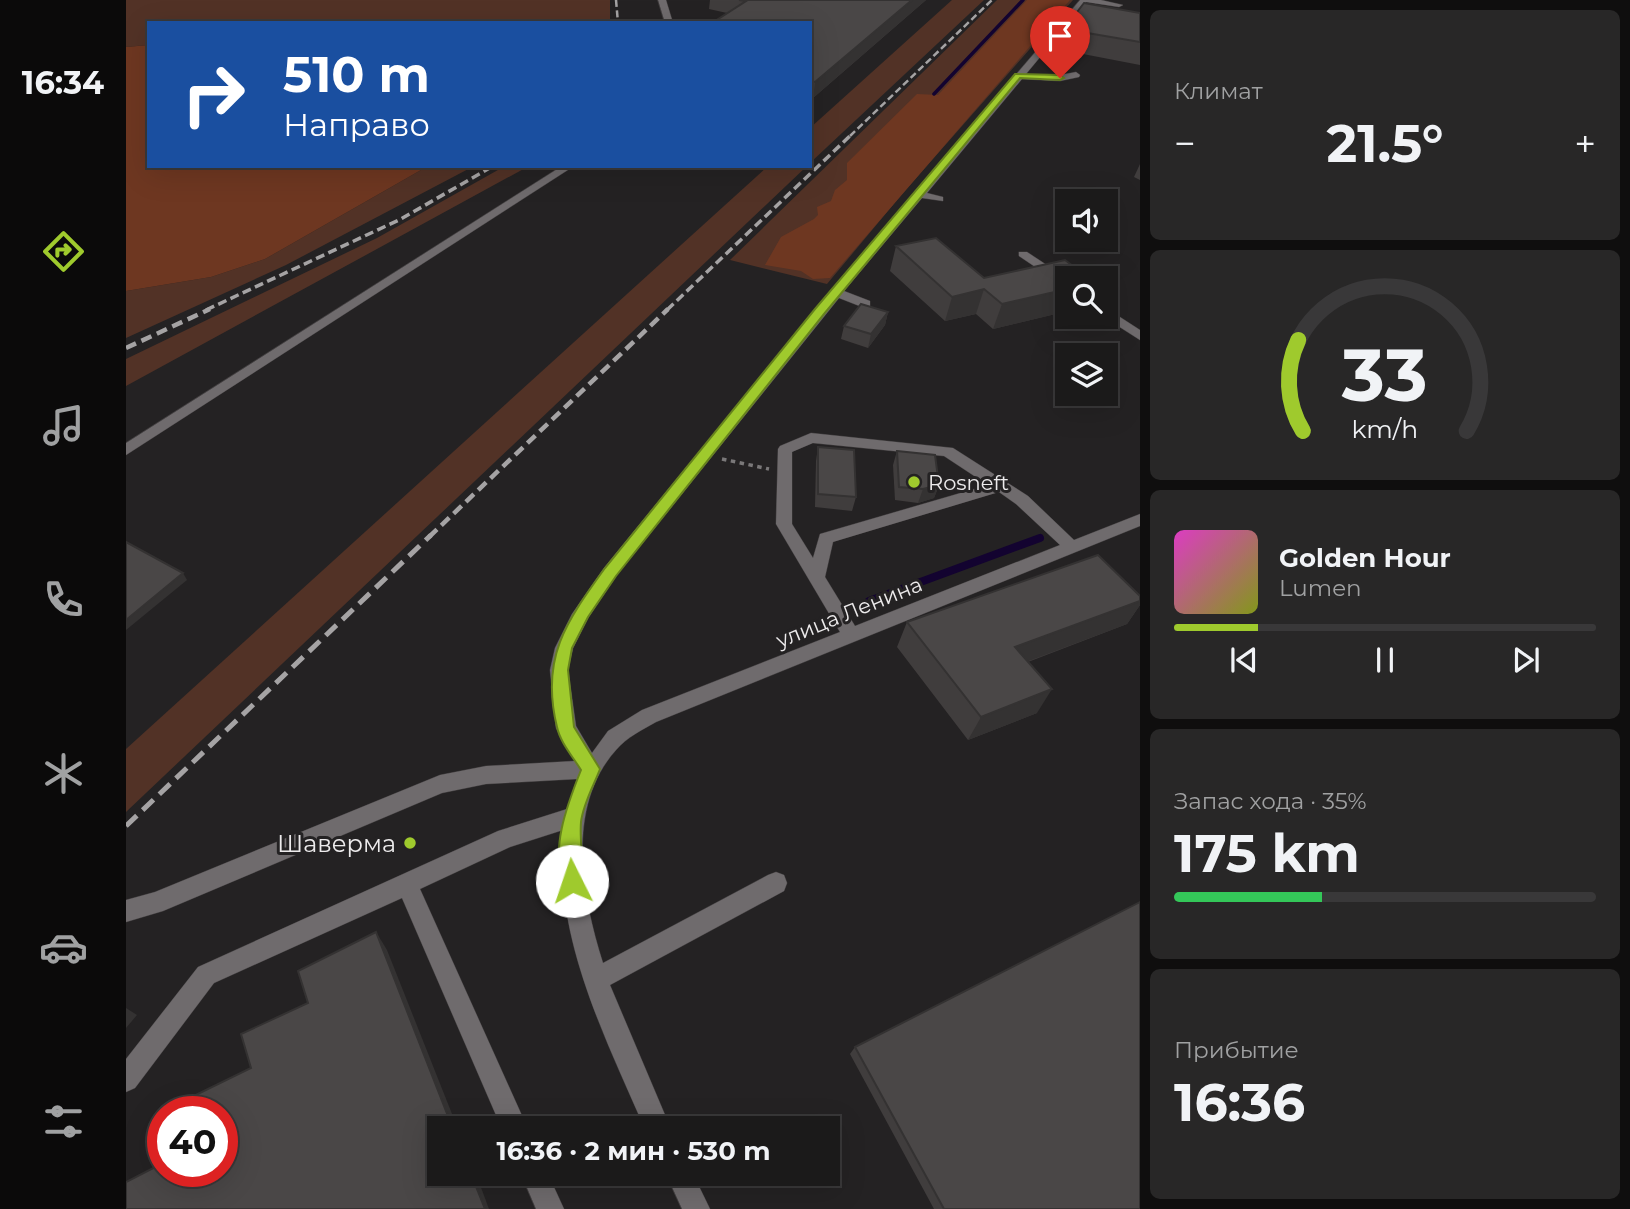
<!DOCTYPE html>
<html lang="ru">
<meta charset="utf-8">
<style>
:root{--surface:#1b1a1a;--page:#282727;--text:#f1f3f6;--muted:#a0a1a2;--line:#393839;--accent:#9fca2d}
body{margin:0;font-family:Montserrat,sans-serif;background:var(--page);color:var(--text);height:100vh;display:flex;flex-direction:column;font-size:26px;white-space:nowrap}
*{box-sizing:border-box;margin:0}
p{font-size:23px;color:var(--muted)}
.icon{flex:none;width:38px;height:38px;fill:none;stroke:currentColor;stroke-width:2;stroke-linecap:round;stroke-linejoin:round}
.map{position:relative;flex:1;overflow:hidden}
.side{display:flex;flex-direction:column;gap:10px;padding:10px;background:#0f0e0e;width:490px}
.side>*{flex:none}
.guide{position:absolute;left:21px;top:21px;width:665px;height:147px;border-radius:0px;box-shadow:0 7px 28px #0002,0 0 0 2px var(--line);background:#1a4fa0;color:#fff;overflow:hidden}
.buttons{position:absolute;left:929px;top:189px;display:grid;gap:14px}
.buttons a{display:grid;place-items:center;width:63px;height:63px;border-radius:0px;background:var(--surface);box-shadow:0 7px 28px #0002,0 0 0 2px var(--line);font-size:35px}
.speed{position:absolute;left:21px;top:1096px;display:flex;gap:14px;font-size:35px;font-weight:700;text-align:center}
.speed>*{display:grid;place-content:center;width:91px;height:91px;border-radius:50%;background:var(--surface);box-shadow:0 7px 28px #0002,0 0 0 2px var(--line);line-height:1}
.speed .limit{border:10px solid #d22;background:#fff;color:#111}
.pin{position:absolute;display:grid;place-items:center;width:60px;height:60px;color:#fff;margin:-72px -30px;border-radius:50% 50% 50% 0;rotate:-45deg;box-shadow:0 0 7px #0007}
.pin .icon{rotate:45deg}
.me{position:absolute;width:77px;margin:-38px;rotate:356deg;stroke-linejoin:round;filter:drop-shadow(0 0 5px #0008)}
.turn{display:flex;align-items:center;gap:24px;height:147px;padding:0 21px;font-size:32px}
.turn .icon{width:91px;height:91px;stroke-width:2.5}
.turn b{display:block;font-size:49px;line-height:60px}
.big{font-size:52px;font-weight:700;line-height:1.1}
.side .widget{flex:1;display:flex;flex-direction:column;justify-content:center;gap:10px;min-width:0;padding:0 24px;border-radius:10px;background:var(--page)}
.side .dial{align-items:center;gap:0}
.dial svg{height:182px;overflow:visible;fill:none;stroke:var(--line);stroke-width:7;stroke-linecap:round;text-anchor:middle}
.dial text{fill:var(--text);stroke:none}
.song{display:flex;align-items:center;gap:21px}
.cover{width:84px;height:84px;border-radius:10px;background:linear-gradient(135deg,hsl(310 70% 55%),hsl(70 70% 35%))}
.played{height:7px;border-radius:4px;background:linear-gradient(90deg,var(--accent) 20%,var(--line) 20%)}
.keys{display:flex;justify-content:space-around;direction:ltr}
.heat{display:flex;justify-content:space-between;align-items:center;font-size:38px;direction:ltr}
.charge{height:10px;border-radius:5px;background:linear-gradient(90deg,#34c759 35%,var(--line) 0)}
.trip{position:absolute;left:301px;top:1116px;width:413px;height:70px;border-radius:0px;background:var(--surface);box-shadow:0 7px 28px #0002,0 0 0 2px var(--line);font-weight:700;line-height:70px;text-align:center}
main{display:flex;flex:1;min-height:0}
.menu{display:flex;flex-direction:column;width:126px;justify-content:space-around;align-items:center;background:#0b0a0a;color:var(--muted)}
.menu .icon{width:49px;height:49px}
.menu .current{color:var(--accent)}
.menu b{font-size:32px;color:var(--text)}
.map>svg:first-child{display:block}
.green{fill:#523226}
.forest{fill:#6e3721}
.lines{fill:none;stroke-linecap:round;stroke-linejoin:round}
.stream-far1{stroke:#130330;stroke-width:3.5}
.stream{stroke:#130330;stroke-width:8}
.minor-casing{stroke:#3f3c3d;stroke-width:1}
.path{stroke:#7a7879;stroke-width:3.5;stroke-dasharray:4.5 4.5;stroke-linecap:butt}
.minor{fill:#6f6b6d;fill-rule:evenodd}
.rail-far3{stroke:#a5a3a4;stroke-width:2.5;stroke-dasharray:7 3.5;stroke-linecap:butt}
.rail-far2{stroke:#a5a3a4;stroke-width:3.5;stroke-dasharray:9 4.5;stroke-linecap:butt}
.rail-far1{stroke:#a5a3a4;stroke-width:4.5;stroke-dasharray:11 6;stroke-linecap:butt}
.rail{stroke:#a5a3a4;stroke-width:5;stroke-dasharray:15 8;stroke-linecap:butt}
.wall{fill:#403d3d}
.shaded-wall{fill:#343232}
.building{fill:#4a4747;stroke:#343232;stroke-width:2}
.route{fill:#9fca2d;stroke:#67831d;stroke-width:2}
.poi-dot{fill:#9fca2d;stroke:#242223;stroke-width:2.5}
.labels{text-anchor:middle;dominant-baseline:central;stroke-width:6;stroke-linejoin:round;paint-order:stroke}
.poi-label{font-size:21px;fill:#edebec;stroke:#242223;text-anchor:start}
.street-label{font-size:21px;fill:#edebec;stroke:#242223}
.near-poi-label{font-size:24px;fill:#edebec;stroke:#242223;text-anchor:end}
</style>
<main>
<nav class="menu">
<b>16:34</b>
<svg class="icon current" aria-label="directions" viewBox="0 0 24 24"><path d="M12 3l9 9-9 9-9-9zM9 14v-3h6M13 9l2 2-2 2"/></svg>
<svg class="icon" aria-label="music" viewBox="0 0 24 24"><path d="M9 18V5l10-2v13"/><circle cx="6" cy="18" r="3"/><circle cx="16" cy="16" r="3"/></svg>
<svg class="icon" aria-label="phone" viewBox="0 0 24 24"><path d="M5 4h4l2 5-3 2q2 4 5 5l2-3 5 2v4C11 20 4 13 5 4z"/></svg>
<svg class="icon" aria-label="climate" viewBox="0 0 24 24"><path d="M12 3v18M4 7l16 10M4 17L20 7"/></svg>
<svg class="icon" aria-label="car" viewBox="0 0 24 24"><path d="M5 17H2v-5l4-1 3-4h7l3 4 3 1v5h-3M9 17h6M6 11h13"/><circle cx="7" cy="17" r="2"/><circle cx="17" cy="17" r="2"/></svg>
<svg class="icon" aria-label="filters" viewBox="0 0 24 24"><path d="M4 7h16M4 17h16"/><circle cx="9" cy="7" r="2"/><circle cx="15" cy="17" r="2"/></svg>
</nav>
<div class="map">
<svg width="1014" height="1209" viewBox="0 0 1014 1209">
<rect width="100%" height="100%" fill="#242223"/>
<g class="green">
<polygon points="0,0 484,0 484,23 385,20 341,23 23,23 23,45 0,47"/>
<polygon points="826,0 858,0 684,163 684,128"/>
<polygon points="871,0 947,0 777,193 701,284 604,260"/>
<polygon points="302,166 348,166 160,265 0,338 0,291 85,277 139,259"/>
<polygon points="379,166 403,166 0,386 0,359 251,238"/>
<polygon points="642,166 681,166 0,812 0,749"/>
</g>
<g class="forest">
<polygon points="901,0 944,0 704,278 687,279 675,271 639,265 655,237 688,219 692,215 691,207 705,201 709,190 721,180 721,163 791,94 812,95"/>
<polygon points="23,45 23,166 302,166 139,259 85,277 0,291 0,47"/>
</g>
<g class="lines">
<polyline class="stream-far1" points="808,94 897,0"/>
<polyline class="stream" points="743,601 914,538"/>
<defs>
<g id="minor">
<polygon points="532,0 540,0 547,23 539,23"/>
<path d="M954 0H975L997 5 993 7 960 2 900 74 934 75 950 72 954 75 953 77 934 81 896 79 801 193 817 197V201L796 198 718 291 744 301V307H736L713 298 490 576 462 618 447 648 442 670 450 726 466 753 482 731 516 710 714 632 650 524 652 449 654 446 685 433 827 448 902 496 948 540 1014 514V526L530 722C516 730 501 737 490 750 439 807 456 897 477 963L642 875 650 872 658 875 661 883 658 891 484 985 545 1129H519C482 1044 437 955 436 862 436 851 434 840 437 830L384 847 294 889 402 1129H376L276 898 88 983 9 1088 0 1092V1059L72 967 372 831 441 809 451 779 360 784 316 793 37 911 0 922V900L29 892 314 775 360 766 449 761 430 728 424 670 429 648 446 614 478 568 706 289ZM687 443 818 456 862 485 694 534 687 558 666 524V452ZM873 492 890 504 934 545 729 626 699 577 707 542Z"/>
<polygon points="436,166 448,166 0,455 0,443"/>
<polygon points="893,252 901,252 942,279 942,289 893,256"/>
<polygon points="980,308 1014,330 1014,340 978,317"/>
<polygon points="395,1174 422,1174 438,1209 410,1209"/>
<polygon points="540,1174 567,1174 584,1209 556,1209"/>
</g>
</defs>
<use href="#minor" class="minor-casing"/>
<polyline class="path" points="596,459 643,469"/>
<use href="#minor" class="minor"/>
<g class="rail-far3">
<polyline points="490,0 492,23"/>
<polyline points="724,136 866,0"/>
</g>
<g class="rail-far2">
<polyline points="80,310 275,219 367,166"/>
<polyline points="541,310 726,134"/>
</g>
<g class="rail-far1">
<polyline points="0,348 84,309"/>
<polyline points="303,537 542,309"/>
</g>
<polyline class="rail" points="0,826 305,535"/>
</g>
<g class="wall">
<polygon points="584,0 800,0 687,98 684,98 684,23 601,13 583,9"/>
<polygon points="1014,13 1014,65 931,49 938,29"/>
<polygon points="1014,164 1014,180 1008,177"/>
<polygon points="770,246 858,278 942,278 942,311 867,329 850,314 819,321 764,271"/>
<polygon points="762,312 759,325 742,348 715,339 718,326"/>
<polygon points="692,447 730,497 726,511 689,507 690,461"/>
<polygon points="771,451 813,485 808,498 792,503 769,500 767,465"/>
<polygon points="1014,596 1014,605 1001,624 902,662 911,713 842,740 771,647 781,622"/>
<polygon points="729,1047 1014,1209 808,1209 724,1054"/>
</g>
<g class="shaded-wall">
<polygon points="786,0 800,0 687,98 689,82"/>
<polygon points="858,289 850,314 819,321 826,297"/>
<polygon points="942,289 942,311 867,329 876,304"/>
<polygon points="762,312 759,325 742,348 745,334"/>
<polygon points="813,485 808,498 792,503 797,489"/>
<polygon points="57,573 61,580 0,630 0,620"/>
<polygon points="1014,601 1014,605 1001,624 876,671 889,647"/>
<polygon points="926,689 911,713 842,740 855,717"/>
<polygon points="250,932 261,950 332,1129 327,1129"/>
<polygon points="0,1008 11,1015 0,1028"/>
<polygon points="345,1174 350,1174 363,1209 359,1209"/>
</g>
<g class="building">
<polygon points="613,0 786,0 689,82 684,81 684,23 586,23 620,1"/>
<polygon points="958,3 1014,13 1014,42 938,29"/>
<polygon points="810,238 858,278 939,260 963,278 942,278 942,289 876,304 858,289 826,297 770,246"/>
<polygon points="735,304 762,312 745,334 718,326"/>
<polygon points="692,447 728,450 730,497 692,494"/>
<polygon points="771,451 809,455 813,485 797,489 773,487"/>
<polygon points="0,542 57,573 0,620"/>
<polygon points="972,555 1014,596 1014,601 889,647 926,689 855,717 781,622"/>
<polygon points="1014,902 1014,1209 818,1209 729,1047"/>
<polygon points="250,932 327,1129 313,1129 313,1174 345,1174 359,1209 0,1209 0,1182 37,1163 37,1171 96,1171 96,1111 46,1111 45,1107 125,1068 115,1034 182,1003 172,971"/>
</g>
<path class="route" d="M889 74 934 75 938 78 934 80 894 78 698 314 490 576 462 617 446 648 442 670 448 727 474 769C468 785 457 804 455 822 453 841 460 873 453 888L446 891 439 888C423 851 441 805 455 770 447 757 434 742 431 727 414 658 440 622 479 568L689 309Z"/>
<g class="poi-dot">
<circle cx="788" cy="482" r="7"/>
<circle cx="284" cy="843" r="7"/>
</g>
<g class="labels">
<g class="poi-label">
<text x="802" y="482">Rosneft</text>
</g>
<g class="street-label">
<text transform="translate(723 612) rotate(-22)">улица Ленина</text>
</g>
<g class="near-poi-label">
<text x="270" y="843">Шаверма</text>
</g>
</g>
</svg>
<div class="buttons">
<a><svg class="icon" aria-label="sound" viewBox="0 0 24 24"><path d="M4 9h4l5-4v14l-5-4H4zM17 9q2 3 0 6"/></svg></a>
<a><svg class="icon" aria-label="search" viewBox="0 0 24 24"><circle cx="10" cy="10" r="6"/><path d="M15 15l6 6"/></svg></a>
<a><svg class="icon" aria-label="layers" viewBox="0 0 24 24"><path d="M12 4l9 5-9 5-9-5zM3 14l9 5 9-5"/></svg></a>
</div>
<div class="speed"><div class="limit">40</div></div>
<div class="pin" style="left:934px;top:78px;background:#d93025"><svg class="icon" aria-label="arrive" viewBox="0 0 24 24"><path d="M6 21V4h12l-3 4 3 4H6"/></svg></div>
<svg class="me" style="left:446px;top:881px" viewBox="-20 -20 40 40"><circle r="19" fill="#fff"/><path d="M0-13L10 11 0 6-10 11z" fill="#9fca2d"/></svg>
<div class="trip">16:36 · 2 мин · 530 m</div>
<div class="guide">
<div class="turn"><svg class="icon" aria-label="right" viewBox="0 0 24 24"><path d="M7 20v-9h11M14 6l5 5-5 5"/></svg><div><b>510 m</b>Направо</div></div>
</div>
</div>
<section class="side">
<div class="widget"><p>Климат</p>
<div class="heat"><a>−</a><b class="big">21.5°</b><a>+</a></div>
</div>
<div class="widget dial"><svg viewBox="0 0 100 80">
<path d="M14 69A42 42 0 1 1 86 69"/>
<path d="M14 69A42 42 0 0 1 12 29" stroke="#9fca2d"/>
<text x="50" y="56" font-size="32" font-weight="700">33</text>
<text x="50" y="72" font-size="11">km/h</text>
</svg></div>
<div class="widget">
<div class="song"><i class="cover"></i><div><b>Golden Hour</b><p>Lumen</p></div></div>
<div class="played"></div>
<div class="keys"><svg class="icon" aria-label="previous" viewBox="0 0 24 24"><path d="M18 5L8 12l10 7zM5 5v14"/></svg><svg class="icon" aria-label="pause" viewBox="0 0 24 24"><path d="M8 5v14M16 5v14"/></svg><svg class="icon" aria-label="next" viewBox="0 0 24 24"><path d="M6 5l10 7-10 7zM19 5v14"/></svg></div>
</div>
<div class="widget"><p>Запас хода · 35%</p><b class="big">175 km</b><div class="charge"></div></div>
<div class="widget"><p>Прибытие</p><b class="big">16:36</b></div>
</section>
</main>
